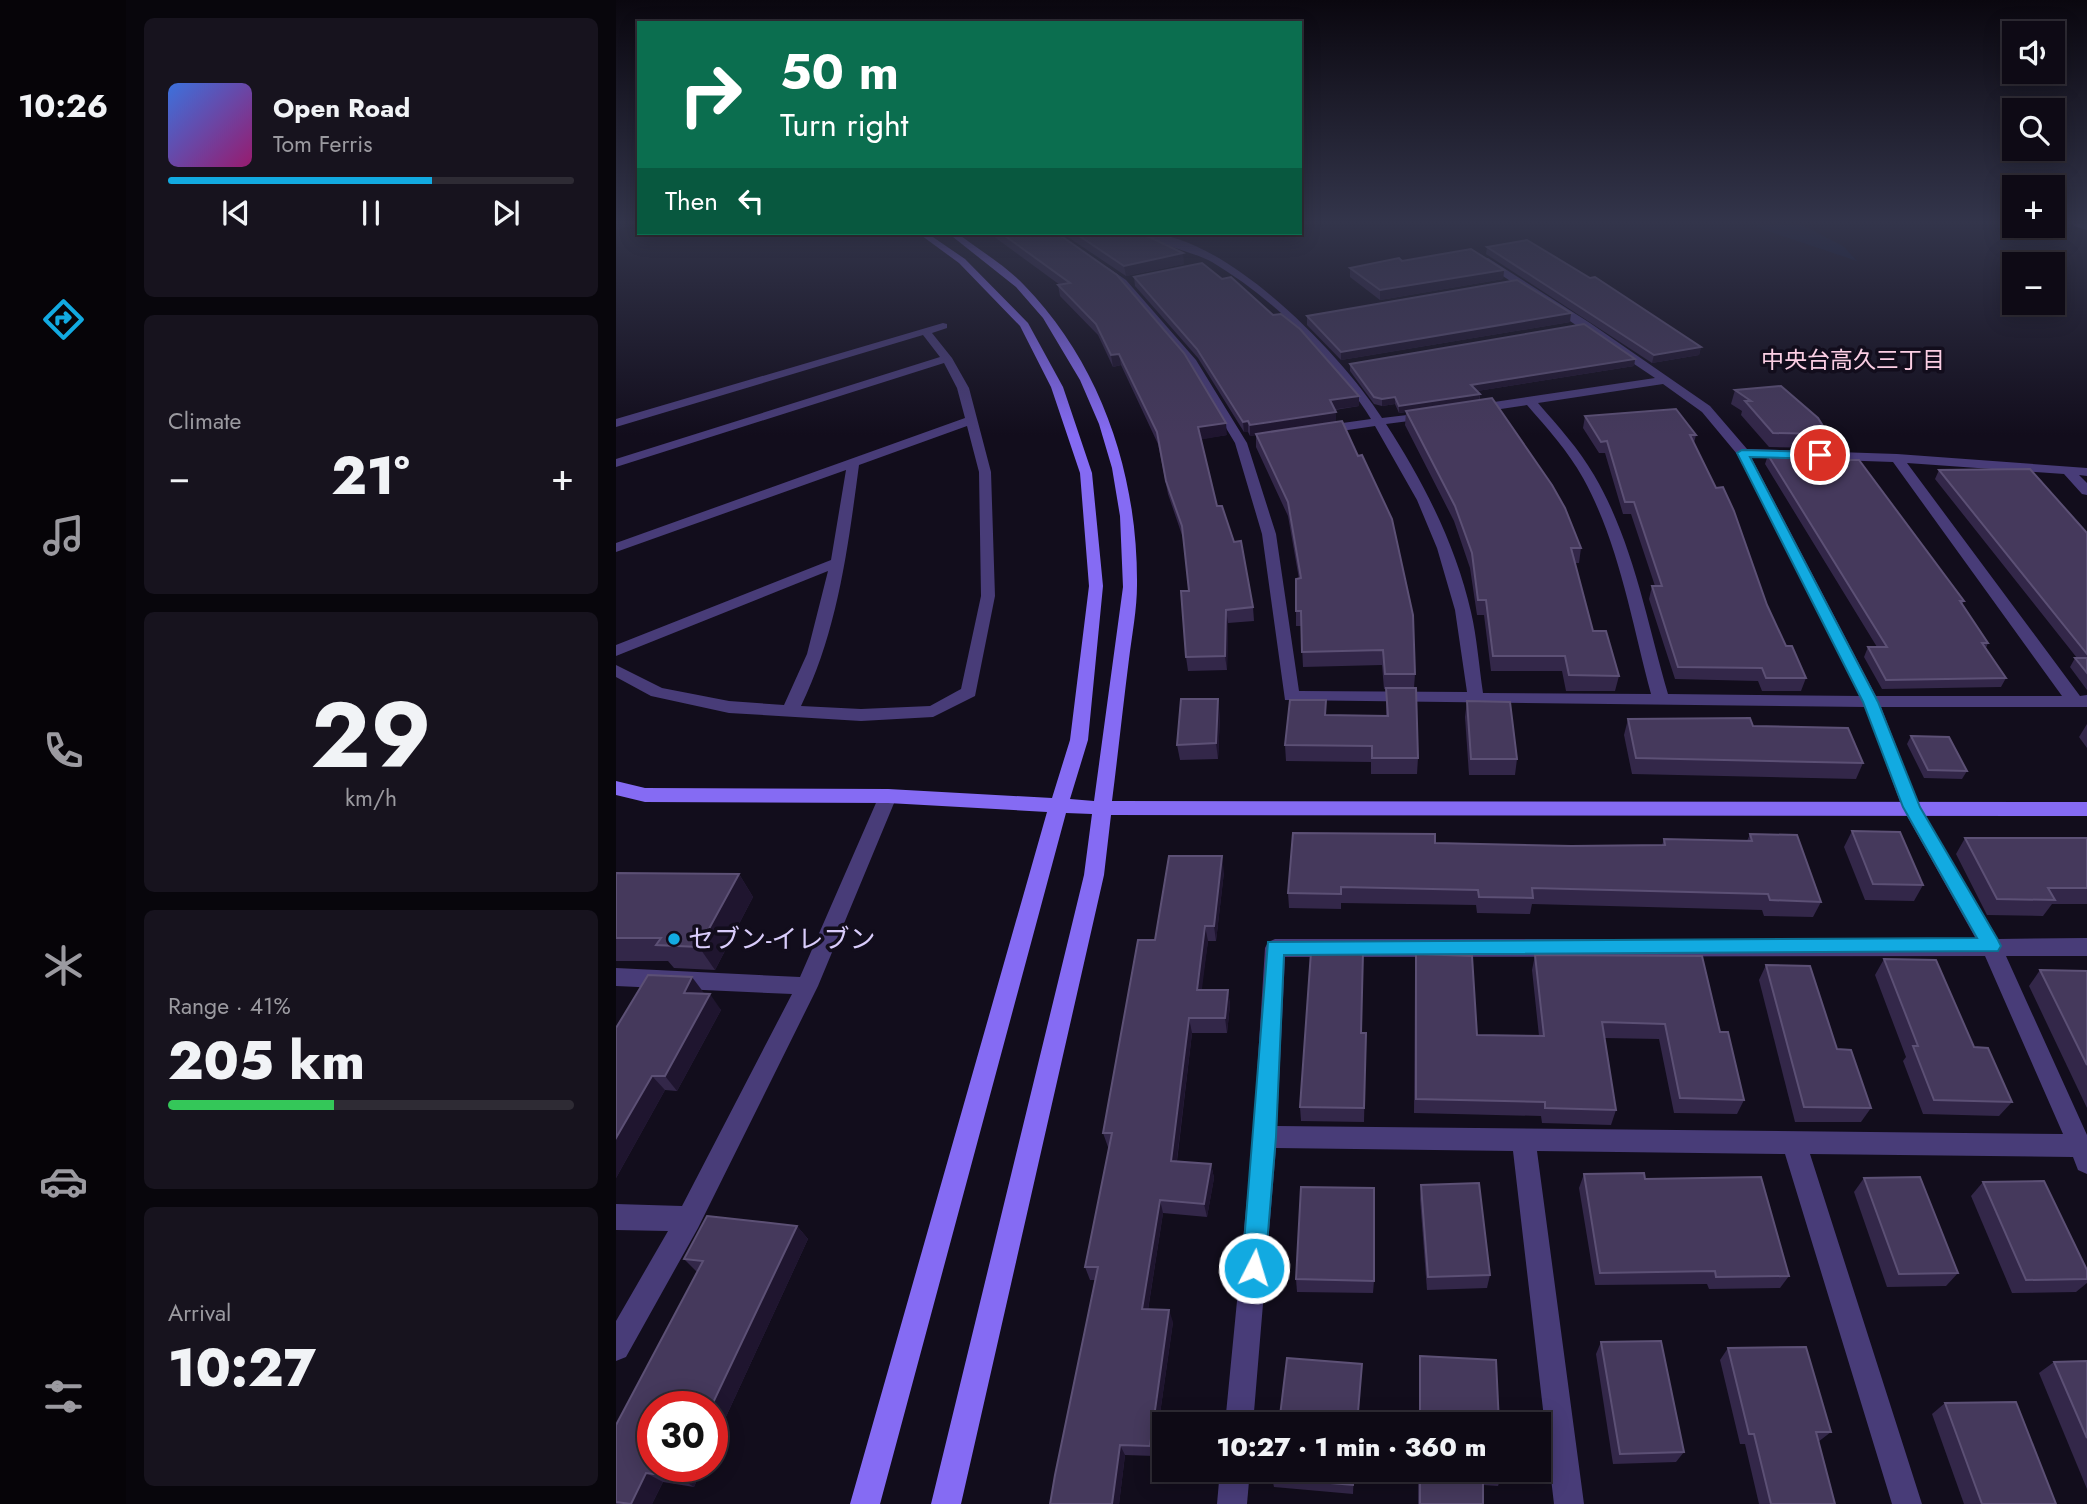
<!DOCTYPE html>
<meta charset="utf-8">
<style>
:root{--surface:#0e0a15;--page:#17131e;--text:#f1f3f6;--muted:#9b9aa0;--line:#2e2b34;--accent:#12aae1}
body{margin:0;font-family:Jost,"Noto Sans JP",sans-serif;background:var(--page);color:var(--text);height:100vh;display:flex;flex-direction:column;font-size:26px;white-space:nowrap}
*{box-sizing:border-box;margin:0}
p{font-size:23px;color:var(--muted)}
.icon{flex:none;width:38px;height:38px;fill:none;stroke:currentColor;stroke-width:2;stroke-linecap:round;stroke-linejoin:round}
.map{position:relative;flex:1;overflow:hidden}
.drawer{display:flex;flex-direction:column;gap:18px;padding:18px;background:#08060c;width:490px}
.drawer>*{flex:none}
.top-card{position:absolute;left:21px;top:21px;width:665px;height:214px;border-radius:0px;box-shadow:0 4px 18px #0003,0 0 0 2px var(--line);background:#0b6e4f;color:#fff;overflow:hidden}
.tools{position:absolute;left:1386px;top:21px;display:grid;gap:14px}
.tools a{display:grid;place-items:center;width:63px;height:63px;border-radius:0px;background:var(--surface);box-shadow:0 4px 18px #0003,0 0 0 2px var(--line);font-size:35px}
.speed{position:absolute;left:21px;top:1391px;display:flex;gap:14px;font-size:35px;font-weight:700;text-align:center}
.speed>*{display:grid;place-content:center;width:91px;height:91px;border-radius:50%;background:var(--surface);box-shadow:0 4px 18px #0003,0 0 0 2px var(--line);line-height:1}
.speed .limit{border:10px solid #d22;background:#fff;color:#111}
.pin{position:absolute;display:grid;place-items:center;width:60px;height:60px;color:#fff;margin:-30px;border:4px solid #fff;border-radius:50%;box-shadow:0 2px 7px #0007}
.me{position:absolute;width:77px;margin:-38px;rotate:5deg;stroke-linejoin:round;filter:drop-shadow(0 0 5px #0008)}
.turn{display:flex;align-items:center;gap:24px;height:147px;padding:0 28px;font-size:32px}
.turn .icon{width:91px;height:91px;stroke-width:2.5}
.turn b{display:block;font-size:49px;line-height:60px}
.then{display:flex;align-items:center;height:66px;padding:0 28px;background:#0003;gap:14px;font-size:26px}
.big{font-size:52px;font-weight:800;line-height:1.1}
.drawer .tile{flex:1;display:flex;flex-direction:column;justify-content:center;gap:10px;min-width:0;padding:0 24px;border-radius:10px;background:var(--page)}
.drawer .dial{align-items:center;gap:0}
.dial b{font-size:91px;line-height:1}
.song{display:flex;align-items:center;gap:21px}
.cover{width:84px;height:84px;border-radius:10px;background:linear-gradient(135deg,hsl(220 70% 55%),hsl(320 70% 35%))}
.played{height:7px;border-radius:4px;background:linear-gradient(90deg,var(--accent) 65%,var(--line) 65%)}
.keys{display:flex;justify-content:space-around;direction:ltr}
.heat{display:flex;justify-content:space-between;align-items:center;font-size:38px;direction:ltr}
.charge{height:10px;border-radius:5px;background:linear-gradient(90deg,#34c759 41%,var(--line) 0)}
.trip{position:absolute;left:536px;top:1412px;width:399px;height:70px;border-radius:0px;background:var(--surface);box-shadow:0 4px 18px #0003,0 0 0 2px var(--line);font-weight:800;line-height:70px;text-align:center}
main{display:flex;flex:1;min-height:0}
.dock{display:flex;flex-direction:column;width:126px;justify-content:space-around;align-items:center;background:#060408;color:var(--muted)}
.dock .icon{width:49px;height:49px}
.dock .current{color:var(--accent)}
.dock b{font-size:32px;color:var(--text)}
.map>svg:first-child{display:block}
.water{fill:#0c1536}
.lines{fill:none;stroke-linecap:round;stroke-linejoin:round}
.street{fill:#483c78;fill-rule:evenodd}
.secondary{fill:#856bf3;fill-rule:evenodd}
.wall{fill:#332749}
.shaded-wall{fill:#1f152f}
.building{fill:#45395c;stroke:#5c5075;stroke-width:2}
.route{fill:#12aae1;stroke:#0c6e92;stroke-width:2}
.poi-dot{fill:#12aae1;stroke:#120d1c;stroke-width:2.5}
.labels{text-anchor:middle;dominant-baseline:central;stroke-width:7;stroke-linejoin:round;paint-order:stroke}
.far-neighbourhood-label{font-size:23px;fill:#fbcee3;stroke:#120d1c}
.poi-label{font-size:26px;fill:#d9ccfb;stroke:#120d1c;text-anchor:start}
</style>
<main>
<nav class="dock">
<b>10:26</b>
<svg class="icon current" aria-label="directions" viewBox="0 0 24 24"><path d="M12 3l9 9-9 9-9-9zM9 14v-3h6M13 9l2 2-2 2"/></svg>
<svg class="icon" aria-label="music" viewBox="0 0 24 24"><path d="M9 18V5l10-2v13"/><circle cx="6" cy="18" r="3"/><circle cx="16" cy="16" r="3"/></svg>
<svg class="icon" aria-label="phone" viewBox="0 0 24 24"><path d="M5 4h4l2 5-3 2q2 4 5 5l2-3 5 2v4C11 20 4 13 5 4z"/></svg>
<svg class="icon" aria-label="climate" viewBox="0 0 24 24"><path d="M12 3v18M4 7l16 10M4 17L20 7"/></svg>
<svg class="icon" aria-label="car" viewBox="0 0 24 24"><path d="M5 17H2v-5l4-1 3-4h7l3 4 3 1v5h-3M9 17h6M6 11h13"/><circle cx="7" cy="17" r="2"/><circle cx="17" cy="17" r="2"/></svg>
<svg class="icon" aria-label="filters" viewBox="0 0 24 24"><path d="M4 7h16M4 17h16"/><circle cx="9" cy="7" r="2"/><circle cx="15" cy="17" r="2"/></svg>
</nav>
<section class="drawer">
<div class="tile">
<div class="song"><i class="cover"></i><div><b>Open Road</b><p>Tom Ferris</p></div></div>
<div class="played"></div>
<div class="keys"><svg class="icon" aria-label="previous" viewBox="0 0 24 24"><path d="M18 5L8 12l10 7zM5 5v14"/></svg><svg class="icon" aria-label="pause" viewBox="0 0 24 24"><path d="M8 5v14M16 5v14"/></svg><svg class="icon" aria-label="next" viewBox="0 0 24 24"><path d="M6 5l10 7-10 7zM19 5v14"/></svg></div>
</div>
<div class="tile"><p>Climate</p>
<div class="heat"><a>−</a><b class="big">21°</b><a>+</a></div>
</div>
<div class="tile dial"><b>29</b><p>km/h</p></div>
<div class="tile"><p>Range · 41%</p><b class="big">205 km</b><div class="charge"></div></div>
<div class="tile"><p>Arrival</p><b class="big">10:27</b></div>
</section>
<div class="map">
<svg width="1471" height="1504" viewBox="0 0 1471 1504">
<rect width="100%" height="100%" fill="#120d1c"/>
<polygon class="water" points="1139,224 1184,224 1227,246 1241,261 1143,228"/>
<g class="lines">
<g class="street">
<polygon points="1457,224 1471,224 1471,230 1458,226"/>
<path d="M528 233C609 233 725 354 766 418L816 412V418L770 424C807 481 840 545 855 612 861 638 863 666 867 693L1035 694C1016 623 1003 543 967 478 952 451 931 428 911 405L858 413 852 409 858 405 1039 378 866 262V258H872L974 323 1094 406 1131 449 1281 454 1471 468V476L1463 475 1471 483V495L1466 494 1448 474 1291 463 1464 696 1471 695V707H1265L1304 807 1382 939 1471 938V956H1390L1471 1135V1174L1462 1170 1457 1157 1194 1154 1306 1504H1276L1169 1154 921 1151 968 1504H938L897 1151 660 1148 637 1424H609L637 1137 649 948 652 942 659 939H1360L1286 807 1249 707 669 700 646 534 619 443 571 363 504 284 485 271V267H491L510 280 580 360 631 443 660 534 683 691 851 692 839 610 821 548 801 500 759 426 705 434 699 430 705 426 755 419C717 358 658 299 596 262 576 251 545 247 528 233ZM1047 384 1086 412 1121 454 1244 696 1052 694C1031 622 1017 541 978 475 963 449 942 426 922 403ZM1135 457 1277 462 1446 696H1260ZM1369 956 1447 1134 661 1126 669 957Z"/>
<path d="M327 323 331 324V328L316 333 336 358 353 388 375 472 379 596 359 696 317 717 245 721 113 713 35 696 0 677V665L46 688 113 701 168 705 191 654 212 571 0 656V645L215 560 230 470 0 552V543L349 418 341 388 328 363 0 467V459L324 357 307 335 0 427V419ZM351 426 363 472 365 596 345 689 314 706 245 709 185 706C222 630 232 547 243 465Z"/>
<polygon points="272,789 278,791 281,796 202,986 82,1228 10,1357 0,1361 0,1321 52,1231 0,1230 0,1204 66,1206 176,994 0,986 0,968 184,977 263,796 266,791"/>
<polygon points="604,1470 634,1470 631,1504 601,1504"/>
</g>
<path class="secondary" d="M302 233H311L349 259 412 323 447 387 476 473 487 586 472 740 454 799 478 801 507 587 504 516 496 468 483 424 464 380 427 318 400 287 332 233H341C363 250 389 265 408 285 486 365 522 476 521 585 521 609 516 635 513 659 507 706 502 754 496 801L1471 802V816L495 815 488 875 345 1504H315L468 875 476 814 450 813 264 1504H234L431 812 272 803 29 802 0 795V781L29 788 272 789 436 798 454 740 473 586 464 473 435 387 404 326 343 263Z"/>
</g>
<g class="wall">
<polygon points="373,233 441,233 611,435 585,439 601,506 637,607 638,621 612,623 611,670 572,671 570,657 573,591 567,538 552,494 542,444 505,365 497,367 482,335 444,296 442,285 444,285"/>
<polygon points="446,233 525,233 568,264 510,276"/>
<polygon points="871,247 1085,347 1083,355 1036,363 870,254"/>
<polygon points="734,268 888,270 887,279 764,300 734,277"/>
<polygon points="518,277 743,406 719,410 720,422 799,674 798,688 802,758 801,774 755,774 755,762 670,761 669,745 710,700 710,715 770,716 770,689 768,689 766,665 687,667 685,626 680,626 680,611 683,579 672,516 640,447 640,435 634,436 632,432 628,432 582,358 519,286"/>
<polygon points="691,316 954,322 725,360 691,325"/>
<polygon points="1019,359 1018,366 861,391 864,394 864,400 965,548 963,563 959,563 977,631 1003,676 999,691 950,691 946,671 875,671 868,615 861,615 854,568 838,521 789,425 790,412 783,413 779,404 766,406 758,404 734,371 734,364"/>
<polygon points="1119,390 1212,434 1207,448 1153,447 1125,415 1126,411 1115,404"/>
<polygon points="969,416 1080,435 1078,443 1151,605 1170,646 1190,678 1185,691 1146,691 1142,681 1059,679 1033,599 1036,586 1039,586 1015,514 1007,514 989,453 983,453 967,428"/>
<polygon points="1167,452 1222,460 1348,601 1346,605 1372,643 1370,648 1390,678 1385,687 1266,689 1248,657 1252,647 1261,647 1149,464 1152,455 1166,455"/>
<polygon points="1323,470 1471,533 1471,690 1454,667 1459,658 1461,658 1319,479"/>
<polygon points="851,701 901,759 899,775 853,775 849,717"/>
<polygon points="604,715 602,759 564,760 561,745"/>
<polygon points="1012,719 1137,726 1247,763 1240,779 1016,774 1008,735"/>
<polygon points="1471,724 1471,748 1463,737"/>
<polygon points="1295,736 1351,771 1346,779 1308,778 1291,744"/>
<polygon points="1236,831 1307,885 1298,901 1249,900 1228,847"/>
<polygon points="1134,834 1205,902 1197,917 1148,916 1146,910 916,904 914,914 861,913 860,905 725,903 725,909 673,908 672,893 819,843 955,846 1046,845 1048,839 1131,841"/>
<polygon points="1349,838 1471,838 1471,904 1436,904 1427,916 1371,915 1340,854"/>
<polygon points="608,872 600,941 592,941 585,990 612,990 614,1005 611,1033 576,1033 561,1161 595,1164 598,1178 591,1217 547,1213 532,1310 557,1322 538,1456 509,1455 503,1504 434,1504 479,1280 474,1280 469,1267 493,1147 492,1147 487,1133 539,940"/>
<polygon points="0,873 123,874 137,897 99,970 58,968 52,961 0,961"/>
<polygon points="800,954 861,1035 923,1036 916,970 919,955 1104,1032 1128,1100 1121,1114 1058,1113 1043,1039 988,1038 1000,1110 995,1125 926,1123 925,1116 798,1113 799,970"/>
<polygon points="1268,959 1396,1102 1383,1116 1307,1114 1287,1061 1290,1057 1259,975"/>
<polygon points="1150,965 1221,1049 1255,1108 1245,1122 1179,1122 1143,980"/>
<polygon points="1424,970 1471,971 1471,1108 1413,986"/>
<polygon points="88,993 87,994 105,1010 61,1091 49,1090 0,1178 0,1028"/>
<polygon points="745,1033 750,1033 748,1122 685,1121 684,1107"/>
<polygon points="968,1174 1029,1179 1173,1276 1164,1288 1093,1289 1091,1284 979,1285 963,1188"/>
<polygon points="1248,1178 1342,1273 1330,1286 1271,1287 1238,1192"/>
<polygon points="1367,1182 1471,1270 1471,1283 1460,1292 1396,1293 1355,1196"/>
<polygon points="805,1185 874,1275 871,1288 811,1290 804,1199"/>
<polygon points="181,1226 192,1239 96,1447 96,1407 87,1466 78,1487 47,1482 36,1504 0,1504 0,1425 81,1272 68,1259"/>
<polygon points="680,1279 758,1281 757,1293 681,1292"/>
<polygon points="985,1342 1068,1452 1060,1462 997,1464 980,1354"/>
<polygon points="1112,1348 1215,1432 1202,1442 1219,1504 1143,1504 1129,1444 1124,1444 1104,1360"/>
<polygon points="804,1356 883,1424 803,1424 803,1368"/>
<polygon points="1471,1361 1471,1489 1423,1373 1438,1362"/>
<polygon points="1329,1403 1440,1504 1348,1504 1316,1414"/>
<polygon points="738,1470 737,1494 658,1487 656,1478"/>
<polygon points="802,1470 885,1470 885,1477 882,1486 867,1485 867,1504 802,1504"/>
</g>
<g class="shaded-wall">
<polygon points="0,224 22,224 0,230"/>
<polygon points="567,253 568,264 510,276 508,266"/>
<polygon points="888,270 887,279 764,300 764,290"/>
<polygon points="955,313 954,322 725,360 725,352"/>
<polygon points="1085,347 1083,355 1036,363 1038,355"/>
<polygon points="503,354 505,365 497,367 495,355"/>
<polygon points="1019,359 1018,366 855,392 855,385"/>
<polygon points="864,394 863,401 783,413 783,406"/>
<polygon points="743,396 743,406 714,410 714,400"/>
<polygon points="779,397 779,404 766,406 766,399"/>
<polygon points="720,412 720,423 634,436 634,425"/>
<polygon points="632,421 632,432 628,432 627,422"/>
<polygon points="610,423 611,435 583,440 582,427"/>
<polygon points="610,610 612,623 611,670 609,656"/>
<polygon points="602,699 604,715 602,759 600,743"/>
<polygon points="606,856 608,872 600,941 598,926"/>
<polygon points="123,874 137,897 99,970 83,947"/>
<polygon points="589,926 592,941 584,1005 581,990"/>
<polygon points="76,977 88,993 79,1009 68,993"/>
<polygon points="612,990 614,1005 611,1033 609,1018"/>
<polygon points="94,994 105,1010 61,1091 49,1076"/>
<polygon points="573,1018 576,1033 559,1175 555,1161"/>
<polygon points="36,1076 49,1090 0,1178 0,1138"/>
<polygon points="595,1164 598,1178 591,1217 588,1204"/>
<polygon points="544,1200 547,1213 530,1322 526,1309"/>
<polygon points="181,1226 192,1239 96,1447 96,1407 95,1407"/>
<polygon points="553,1310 557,1322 538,1456 534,1446"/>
<polygon points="504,1445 509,1455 503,1504 496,1504"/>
<polygon points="67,1466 87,1466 78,1487 62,1477"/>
<polygon points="30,1473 47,1482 36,1504 15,1504"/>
</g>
<g class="building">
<polygon points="385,233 441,233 501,275 568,353 610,423 582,427 601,506 606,506 618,542 625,541 637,607 610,610 609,656 570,657 565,591 573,591 566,526 550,481 541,432 503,354 495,355 480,324 442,285 454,283"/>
<polygon points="459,233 525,233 567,253 508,266"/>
<polygon points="911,240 974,278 979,277 1085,347 1038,355 871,247"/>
<polygon points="855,249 888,270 764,290 734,268 783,258 786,261"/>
<polygon points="586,263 606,279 615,277 657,315 665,314 684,329 743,396 714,400 720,412 634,425 632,421 627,422 581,349 518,277"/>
<polygon points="901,280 955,313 725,352 691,316"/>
<polygon points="968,324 1019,359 855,385 864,394 783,406 779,397 766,399 758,397 734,364"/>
<polygon points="1165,386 1202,418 1212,434 1157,433 1129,401 1135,401 1119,390"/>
<polygon points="876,398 936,485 949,508 965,548 955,548 977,631 990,631 1003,676 953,675 949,656 877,656 870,600 862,600 856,553 839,506 790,411"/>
<polygon points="1060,409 1080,435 1074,435 1100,488 1107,487 1118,511 1151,605 1170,646 1176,646 1190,678 1150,678 1146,668 1062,667 1036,586 1046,586 1018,502 1009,502 991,441 985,442 969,416"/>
<polygon points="726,421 742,456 746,455 776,519 797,615 799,674 769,674 767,650 686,652 685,611 680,611 680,579 685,578 672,502 640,434"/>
<polygon points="1167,452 1218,454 1222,460 1243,460 1348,601 1344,601 1372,643 1366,643 1390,678 1270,680 1252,647 1271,647 1152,455 1170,455"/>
<polygon points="1414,469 1471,533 1471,654 1323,470"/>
<polygon points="1459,658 1471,658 1471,673"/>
<polygon points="770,688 800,688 802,758 756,758 756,746 669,745 674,700 710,700 709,715 772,716"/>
<polygon points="565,699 602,699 600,743 561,745"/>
<polygon points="851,701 894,702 901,759 855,759"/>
<polygon points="1134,718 1137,726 1232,728 1247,763 1020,758 1012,719"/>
<polygon points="1295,736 1333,737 1351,771 1312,770"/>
<polygon points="1236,831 1284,832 1307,885 1257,884"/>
<polygon points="677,833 819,834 819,843 955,846 1049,845 1048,839 1136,841 1134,834 1181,835 1205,902 1154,900 1152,894 916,888 917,898 863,897 862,890 725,887 725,894 672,893"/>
<polygon points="1349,838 1471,838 1471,888 1432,888 1439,900 1381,899"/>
<polygon points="553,856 606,856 598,926 589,926 581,990 612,990 609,1018 573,1018 555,1161 595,1164 588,1204 544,1200 526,1309 553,1310 534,1446 504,1445 496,1504 434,1504 439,1475 482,1267 469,1267 496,1133 487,1133 522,940 539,940"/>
<polygon points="0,873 123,874 83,947 40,945 45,938 0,938"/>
<polygon points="695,952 747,952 745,1033 750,1033 748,1108 684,1107"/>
<polygon points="800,954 856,956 861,1035 928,1036 919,955 1086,956 1104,1032 1112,1032 1128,1100 1064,1098 1049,1024 986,1022 1000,1110 929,1108 929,1102 800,1099"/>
<polygon points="1268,959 1320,960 1358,1047 1372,1048 1396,1102 1318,1100 1297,1046 1302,1046"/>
<polygon points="1150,965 1194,966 1221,1049 1235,1050 1255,1108 1188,1107"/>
<polygon points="1424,970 1471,971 1471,1065"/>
<polygon points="32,975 76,977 68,993 94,994 49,1076 36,1076 0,1138 0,1028"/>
<polygon points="1028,1173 1029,1179 1145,1177 1173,1276 1100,1277 1099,1271 984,1273 968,1174"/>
<polygon points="1304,1177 1342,1273 1283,1274 1248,1178"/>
<polygon points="1428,1181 1471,1270 1471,1279 1410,1280 1367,1182"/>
<polygon points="863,1183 874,1275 812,1277 805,1185"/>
<polygon points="685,1187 758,1188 758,1281 680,1279"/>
<polygon points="91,1216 181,1226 95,1407 37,1407 37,1466 67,1466 62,1477 30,1473 15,1504 0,1502 0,1425 87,1261 68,1259"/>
<polygon points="1045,1341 1068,1452 1004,1454 985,1342"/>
<polygon points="1190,1347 1215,1432 1200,1432 1219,1504 1155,1504 1138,1434 1133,1434 1112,1348"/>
<polygon points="804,1356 880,1360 883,1424 804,1424"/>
<polygon points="671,1358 746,1364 741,1424 663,1424"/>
<polygon points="1471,1361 1471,1438 1438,1362"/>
<polygon points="1400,1402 1440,1504 1366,1504 1329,1403"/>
<polygon points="657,1470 738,1470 737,1485 656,1478"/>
<polygon points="804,1470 885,1470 885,1477 867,1476 867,1504 804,1504"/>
</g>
<linearGradient id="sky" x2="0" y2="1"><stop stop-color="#0a070f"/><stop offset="0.51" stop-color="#33354b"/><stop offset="1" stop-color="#33354b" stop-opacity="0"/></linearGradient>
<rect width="1471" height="435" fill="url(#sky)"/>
<polygon class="route" points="1126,450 1204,452 1209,455 1204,459 1134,457 1262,702 1304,807 1382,940 1385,946 1382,951 668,955 660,1137 649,1268 646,1276 638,1280 629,1276 626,1268 652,942 1361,938 1287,807 1247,702 1121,453"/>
<circle class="poi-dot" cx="58" cy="939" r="7"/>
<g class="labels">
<g class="far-neighbourhood-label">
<text x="1237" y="360">中央台高久三丁目</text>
</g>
<g class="poi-label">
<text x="72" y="939">セブン-イレブン</text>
</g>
</g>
</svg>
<div class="tools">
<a><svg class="icon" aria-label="sound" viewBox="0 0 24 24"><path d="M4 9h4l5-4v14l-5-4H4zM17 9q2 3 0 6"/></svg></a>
<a><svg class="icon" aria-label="search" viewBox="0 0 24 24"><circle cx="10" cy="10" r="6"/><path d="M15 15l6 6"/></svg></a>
<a>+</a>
<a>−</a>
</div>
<div class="speed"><div class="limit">30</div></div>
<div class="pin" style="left:1204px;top:455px;background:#d93025"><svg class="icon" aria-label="arrive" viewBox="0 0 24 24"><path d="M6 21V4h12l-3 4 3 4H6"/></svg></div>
<svg class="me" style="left:638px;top:1268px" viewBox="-20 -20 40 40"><circle r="17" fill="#12aae1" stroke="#fff" stroke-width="3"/><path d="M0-11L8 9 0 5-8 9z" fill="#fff"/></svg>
<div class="trip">10:27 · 1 min · 360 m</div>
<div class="top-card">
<div class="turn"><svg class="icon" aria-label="right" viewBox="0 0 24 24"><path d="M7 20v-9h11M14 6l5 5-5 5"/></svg><div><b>50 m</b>Turn right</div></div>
<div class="then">Then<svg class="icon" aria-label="left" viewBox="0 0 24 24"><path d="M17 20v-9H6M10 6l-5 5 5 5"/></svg></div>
</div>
</div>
</main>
